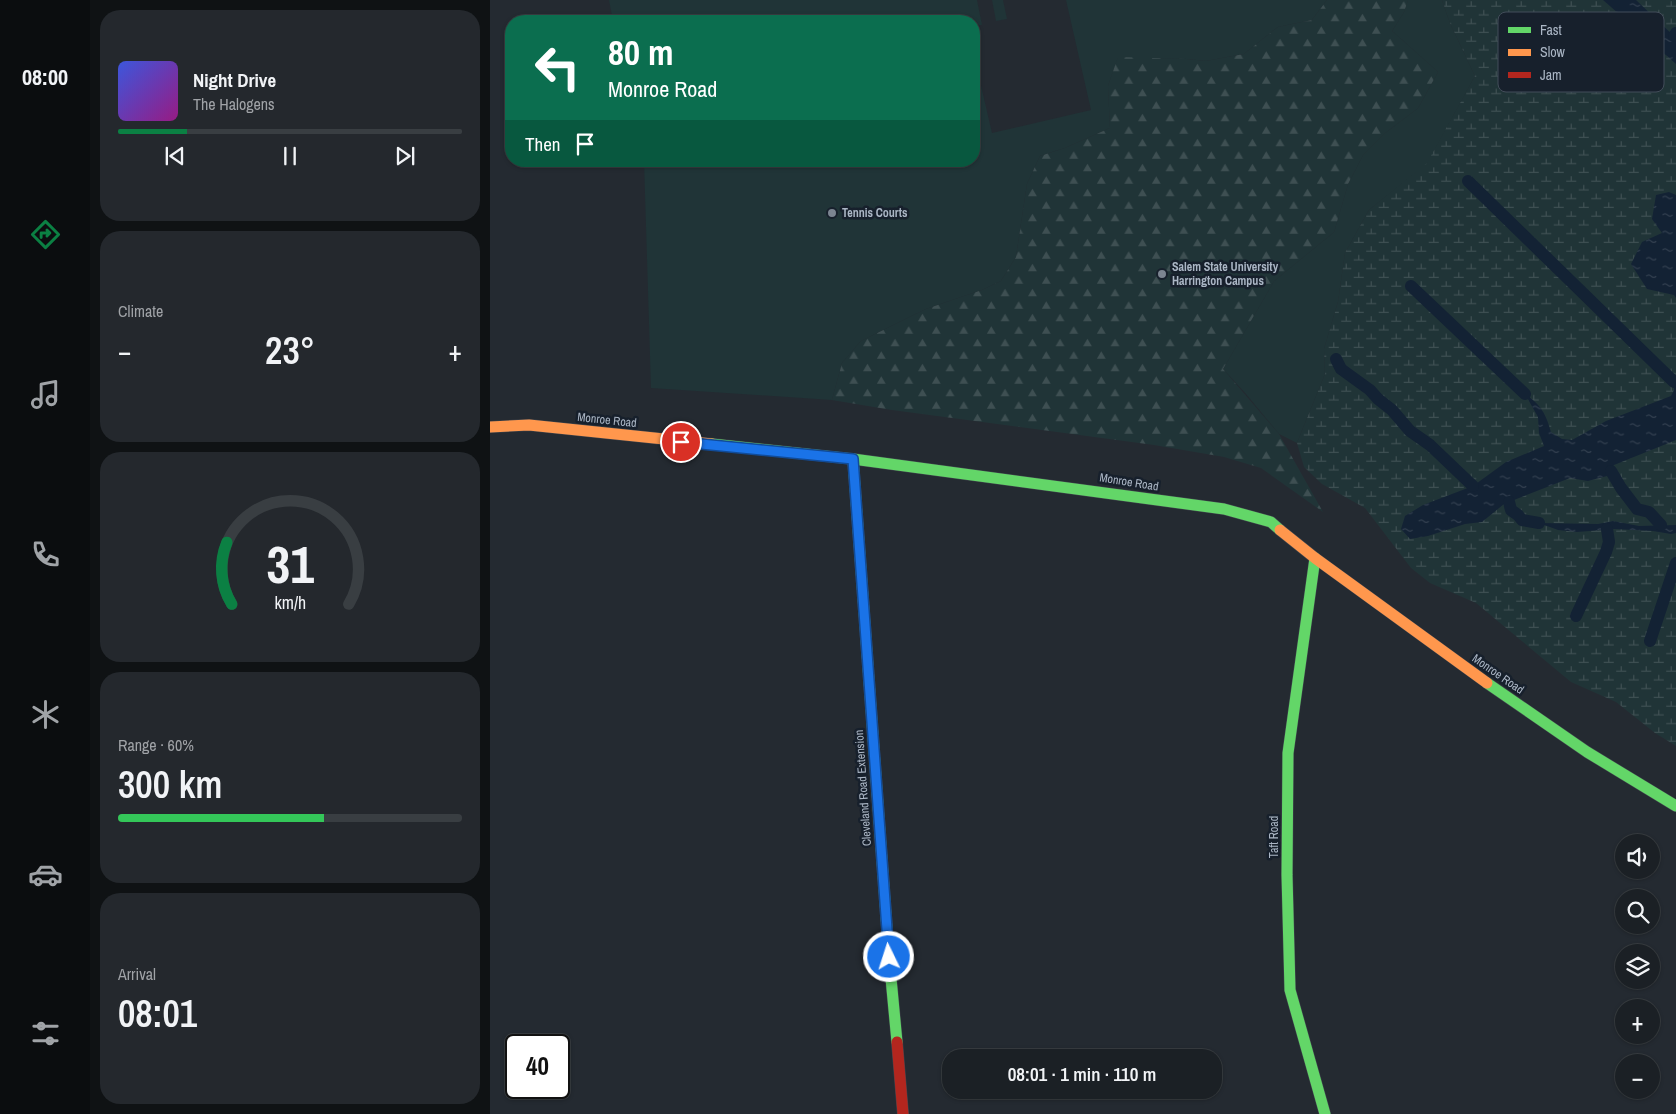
<!DOCTYPE html>
<meta charset="utf-8">
<style>
:root{--surface:#1b2025;--page:#24282d;--text:#f1f3f6;--muted:#a0a3a7;--line:#393e42;--accent:#0b8043}
body{margin:0;font-family:"Archivo Narrow",sans-serif;background:var(--page);color:var(--text);height:100vh;display:flex;flex-direction:column;font-size:19px;white-space:nowrap}
*{box-sizing:border-box;margin:0}
p{font-size:16px;color:var(--muted)}
.icon{flex:none;width:28px;height:28px;fill:none;stroke:currentColor;stroke-width:2;stroke-linecap:round;stroke-linejoin:round}
.map{position:relative;flex:1;overflow:hidden}
.sheet{display:flex;flex-direction:column;gap:10px;padding:10px;background:#0f1214;width:400px}
.sheet>*{flex:none}
.top-card{position:absolute;left:15px;top:15px;width:475px;height:152px;border-radius:20px;box-shadow:0 1px 4px #0004,0 0 0 1px var(--line);background:#0b6e4f;color:#fff;overflow:hidden}
.tools{position:absolute;left:1125px;top:834px;display:grid;gap:10px}
.tools a{display:grid;place-items:center;width:45px;height:45px;border-radius:50%;background:var(--surface);box-shadow:0 1px 4px #0004,0 0 0 1px var(--line);font-size:25px}
.speed{position:absolute;left:15px;top:1034px;display:flex;gap:10px;font-size:25px;font-weight:700;text-align:center}
.speed>*{display:grid;place-content:center;width:65px;height:65px;border-radius:50%;background:var(--surface);box-shadow:0 1px 4px #0004,0 0 0 1px var(--line);line-height:1}
.speed .limit{border:2px solid #111;border-radius:8px;background:#fff;color:#111}
.pin{position:absolute;display:grid;place-items:center;width:42px;height:42px;color:#fff;margin:-21px;border:2px solid #fff;border-radius:50%;box-shadow:0 1px 5px #0007}
.me{position:absolute;width:55px;margin:-28px;rotate:356deg;stroke-linejoin:round;filter:drop-shadow(0 0 4px #0008)}
.turn{display:flex;align-items:center;gap:18px;height:105px;padding:0 20px;font-size:22px}
.turn .icon{width:65px;height:65px;stroke-width:2.5}
.turn b{display:block;font-size:35px;line-height:42px}
.then{display:flex;align-items:center;height:48px;padding:0 20px;background:#0003;gap:10px;font-size:19px}
.big{font-size:38px;font-weight:600;line-height:1.1}
.sheet .widget{flex:1;display:flex;flex-direction:column;justify-content:center;gap:8px;min-width:0;padding:0 18px;border-radius:20px;background:var(--page)}
.sheet .dial{align-items:center;gap:0}
.dial svg{height:130px;overflow:visible;fill:none;stroke:var(--line);stroke-width:7;stroke-linecap:round;text-anchor:middle}
.dial text{fill:var(--text);stroke:none}
.song{display:flex;align-items:center;gap:15px}
.cover{width:60px;height:60px;border-radius:8px;background:linear-gradient(135deg,hsl(230 70% 55%),hsl(310 70% 35%))}
.played{height:5px;border-radius:2px;background:linear-gradient(90deg,var(--accent) 20%,var(--line) 20%)}
.keys{display:flex;justify-content:space-around;direction:ltr}
.heat{display:flex;justify-content:space-between;align-items:center;font-size:28px;direction:ltr}
.charge{height:8px;border-radius:4px;background:linear-gradient(90deg,#34c759 60%,var(--line) 0)}
.trip{position:absolute;left:452px;top:1049px;width:280px;height:50px;border-radius:20px;background:var(--surface);box-shadow:0 1px 4px #0004,0 0 0 1px var(--line);font-weight:600;line-height:50px;text-align:center}
main{display:flex;flex:1;min-height:0}
.tab-bar{display:flex;flex-direction:column;width:90px;justify-content:space-around;align-items:center;background:#0b0d0f;color:var(--muted)}
.tab-bar .icon{width:35px;height:35px}
.tab-bar .on{color:var(--accent)}
.tab-bar b{font-size:22px;color:var(--text)}
.map>svg:first-child{display:block}
.green{fill:#203437}
.forest{fill:url(#forest-firs)}
.wetland{fill:url(#wetland-marsh)}
.water{fill:url(#water-ripples)}
.lines{fill:none;stroke-linecap:round;stroke-linejoin:round}
.stream{stroke:#132234;stroke-width:12}
.fast-casing{stroke:#41464e;stroke-width:12}
.slow-casing{stroke:#41464e;stroke-width:12}
.jam-casing{stroke:#41464e;stroke-width:12}
.fast{stroke:#63d668;stroke-width:11}
.slow{stroke:#ff974d;stroke-width:11}
.jam{stroke:#b3261e;stroke-width:11}
.route-casing{stroke:#114b97;stroke-width:12}
.route{stroke:#1a73e8;stroke-width:9}
.poi-dot{fill:#7c8591;stroke:#17202c;stroke-width:2}
.labels{text-anchor:middle;dominant-baseline:central;stroke-width:5;stroke-linejoin:round;paint-order:stroke}
.poi-label{font-size:12px;font-weight:bold;fill:#abb6c5;stroke:#17202c;text-anchor:start}
.street-label{font-size:12px;fill:#abb6c5;stroke:#17202c}
.key{fill:#17202c;stroke:#434d5a;stroke-width:1}
.key-label{font-size:14px;fill:#abb6c5}
</style>
<main>
<nav class="tab-bar">
<b>08:00</b>
<svg class="icon on" aria-label="directions" viewBox="0 0 24 24"><path d="M12 3l9 9-9 9-9-9zM9 14v-3h6M13 9l2 2-2 2"/></svg>
<svg class="icon" aria-label="music" viewBox="0 0 24 24"><path d="M9 18V5l10-2v13"/><circle cx="6" cy="18" r="3"/><circle cx="16" cy="16" r="3"/></svg>
<svg class="icon" aria-label="phone" viewBox="0 0 24 24"><path d="M5 4h4l2 5-3 2q2 4 5 5l2-3 5 2v4C11 20 4 13 5 4z"/></svg>
<svg class="icon" aria-label="climate" viewBox="0 0 24 24"><path d="M12 3v18M4 7l16 10M4 17L20 7"/></svg>
<svg class="icon" aria-label="car" viewBox="0 0 24 24"><path d="M5 17H2v-5l4-1 3-4h7l3 4 3 1v5h-3M9 17h6M6 11h13"/><circle cx="7" cy="17" r="2"/><circle cx="17" cy="17" r="2"/></svg>
<svg class="icon" aria-label="filters" viewBox="0 0 24 24"><path d="M4 7h16M4 17h16"/><circle cx="9" cy="7" r="2"/><circle cx="15" cy="17" r="2"/></svg>
</nav>
<section class="sheet">
<div class="widget">
<div class="song"><i class="cover"></i><div><b>Night Drive</b><p>The Halogens</p></div></div>
<div class="played"></div>
<div class="keys"><svg class="icon" aria-label="previous" viewBox="0 0 24 24"><path d="M18 5L8 12l10 7zM5 5v14"/></svg><svg class="icon" aria-label="pause" viewBox="0 0 24 24"><path d="M8 5v14M16 5v14"/></svg><svg class="icon" aria-label="next" viewBox="0 0 24 24"><path d="M6 5l10 7-10 7zM19 5v14"/></svg></div>
</div>
<div class="widget"><p>Climate</p>
<div class="heat"><a>−</a><b class="big">23°</b><a>+</a></div>
</div>
<div class="widget dial"><svg viewBox="0 0 100 80">
<path d="M14 69A42 42 0 1 1 86 69"/>
<path d="M14 69A42 42 0 0 1 11 31" stroke="#0b8043"/>
<text x="50" y="56" font-size="32" font-weight="700">31</text>
<text x="50" y="72" font-size="11">km/h</text>
</svg></div>
<div class="widget"><p>Range · 60%</p><b class="big">300 km</b><div class="charge"></div></div>
<div class="widget"><p>Arrival</p><b class="big">08:01</b></div>
</section>
<div class="map">
<svg width="1186" height="1114" viewBox="0 0 1186 1114">
<defs>
<pattern id="forest-firs" width="22" height="20" patternUnits="userSpaceOnUse" patternTransform="scale(1.25)"><rect width="22" height="20" fill="#203437"/><path d="M5 1l3.5 6h-7zM16 11l3.5 6h-7z" fill="#3e4f52"/></pattern>
<pattern id="wetland-marsh" width="20" height="14" patternUnits="userSpaceOnUse" patternTransform="scale(1.25)"><rect width="20" height="14" fill="#203437"/><path d="M1 5h8M5 5V1M11 12h8M15 12V8" fill="none" stroke="#3e4f52"/></pattern>
<pattern id="water-ripples" width="26" height="14" patternUnits="userSpaceOnUse" patternTransform="scale(1.25)"><rect width="26" height="14" fill="#132234"/><path d="M2 4q2-2 4 0t4 0M15 11q2-2 4 0t4 0" fill="none" stroke="#334050"/></pattern>
</defs>
<rect width="100%" height="100%" fill="#242a31"/>
<g class="green">
<polygon points="119,0 487,0 492,25 484,25 484,21 123,21"/>
<polygon points="502,0 513,0 517,19 506,21"/>
<polygon points="576,0 837,0 822,20 788,27 754,54 716,61 696,59 628,58 618,86 620,128 575,148 550,156 537,184 526,257 511,281 492,290 436,309 371,341 352,363 342,400 161,388 154,161 484,161 484,77 489,77 502,133 601,110"/>
<polygon points="918,0 952,0 960,23 985,76 937,164 879,210 855,253 848,302 834,349 835,374 807,443 789,434 756,394 733,369 784,281 844,232 858,184 873,155 895,133 928,108 948,72 902,31 914,12"/>
</g>
<polygon class="forest" points="837,0 918,0 914,12 902,31 948,72 928,108 895,133 873,155 858,184 844,232 784,281 733,369 789,434 833,512 771,468 734,457 664,445 402,410 342,400 352,363 371,341 436,309 492,290 511,281 526,257 537,184 550,156 575,148 620,128 618,86 628,57 696,59 716,61 754,54 788,27 822,20"/>
<polygon class="wetland" points="952,0 1186,0 1186,746 1165,733 1126,702 1081,682 986,603 940,583 921,568 875,508 832,484 814,467 807,443 835,374 834,349 848,302 855,253 879,210 937,163 985,76 960,23"/>
<g class="water">
<polygon points="1113,0 1146,0 1186,38 1186,64"/>
<polygon points="1179,192 1186,195 1186,298 1184,295 1157,289 1141,264 1152,242 1172,233 1162,219 1166,195"/>
<path d="M1184 382H1186V440L1124 465 1117 476 1098 481 1080 478 1014 504 992 522 975 524 938 536 920 539 911 529 915 516 933 505 983 486 1016 462 1054 446 1049 433 1048 417 1035 394C1051 405 1056 414 1061 432L1072 439 1082 440 1116 421 1181 396 1184 390Z"/>
<polygon points="1123,521 1149,526 1186,525 1186,533 1181,534 1163,531 1124,529 1087,532 1068,530 1049,523 1108,524"/>
</g>
<g class="lines">
<g class="stream">
<polyline points="1184,36 1186,33"/>
<polyline points="978,181 1184,382"/>
<polyline points="921,286 1035,394"/>
<polyline points="846,359 851,369 880,390 888,399 902,410 920,431 940,445 983,486"/>
<polyline points="1121,471 1131,488 1147,509 1159,512 1171,525"/>
<polyline points="1019,502 1021,510 1028,515 1032,520 1049,523"/>
<polyline points="1086,616 1116,552 1119,542 1117,529"/>
<polyline points="1160,641 1186,563"/>
</g>
<defs>
<g id="fast">
<polyline points="222,444 363,459 734,509 781,522 790,530"/>
<polyline points="363,459 399,957 407,1042"/>
<polyline points="825,558 798,753 797,875 800,990 835,1114"/>
<polyline points="997,683 1097,752 1186,806"/>
</g>
<g id="slow">
<polyline points="0,427 39,425 222,444"/>
<polyline points="790,530 825,558 997,683"/>
</g>
<polyline id="jam" points="407,1042 413,1114"/>
</defs>
<use href="#fast" class="fast-casing"/>
<use href="#slow" class="slow-casing"/>
<use href="#jam" class="jam-casing"/>
<use href="#fast" class="fast"/>
<use href="#slow" class="slow"/>
<use href="#jam" class="jam"/>
</g>
<g class="lines">
<defs>
<polyline id="route" points="191,442 363,459 399,957"/>
</defs>
<use href="#route" class="route-casing"/>
<use href="#route" class="route"/>
</g>
<g class="poi-dot">
<circle cx="342" cy="213" r="5"/>
<circle cx="672" cy="274" r="5"/>
</g>
<g class="labels">
<g class="poi-label">
<text x="352" y="213">Tennis Courts</text>
<text x="682" y="267">Salem State University<tspan x="682" dy="14">Harrington Campus</tspan></text>
</g>
<g class="street-label">
<text transform="translate(117 420) rotate(6)">Monroe Road</text>
<text transform="translate(639 482) rotate(9)">Monroe Road</text>
<text transform="translate(1008 674) rotate(35)">Monroe Road</text>
<text transform="translate(373 788) rotate(-94)">Cleveland Road Extension</text>
<text transform="translate(784 837) rotate(-90)">Taft Road</text>
</g>
</g>
<rect x="1008" y="12" width="166" height="80" rx="8" class="key"/>
<rect x="1018" y="27" width="23" height="6" fill="#63d668"/>
<rect x="1018" y="49" width="23" height="7" fill="#ff974d"/>
<rect x="1018" y="72" width="23" height="6" fill="#b3261e"/>
<g class="key-label">
<text x="1050" y="35">Fast</text>
<text x="1050" y="57">Slow</text>
<text x="1050" y="80">Jam</text>
</g>
</svg>
<div class="tools">
<a><svg class="icon" aria-label="sound" viewBox="0 0 24 24"><path d="M4 9h4l5-4v14l-5-4H4zM17 9q2 3 0 6"/></svg></a>
<a><svg class="icon" aria-label="search" viewBox="0 0 24 24"><circle cx="10" cy="10" r="6"/><path d="M15 15l6 6"/></svg></a>
<a><svg class="icon" aria-label="layers" viewBox="0 0 24 24"><path d="M12 4l9 5-9 5-9-5zM3 14l9 5 9-5"/></svg></a>
<a>+</a>
<a>−</a>
</div>
<div class="speed"><div class="limit">40</div></div>
<div class="pin" style="left:191px;top:442px;background:#d93025"><svg class="icon" aria-label="arrive" viewBox="0 0 24 24"><path d="M6 21V4h12l-3 4 3 4H6"/></svg></div>
<svg class="me" style="left:399px;top:957px" viewBox="-20 -20 40 40"><circle r="17" fill="#1a73e8" stroke="#fff" stroke-width="3"/><path d="M0-11L8 9 0 5-8 9z" fill="#fff"/></svg>
<div class="trip">08:01 · 1 min · 110 m</div>
<div class="top-card">
<div class="turn"><svg class="icon" aria-label="left" viewBox="0 0 24 24"><path d="M17 20v-9H6M10 6l-5 5 5 5"/></svg><div><b>80 m</b>Monroe Road</div></div>
<div class="then">Then<svg class="icon" aria-label="arrive" viewBox="0 0 24 24"><path d="M6 21V4h12l-3 4 3 4H6"/></svg></div>
</div>
</div>
</main>
